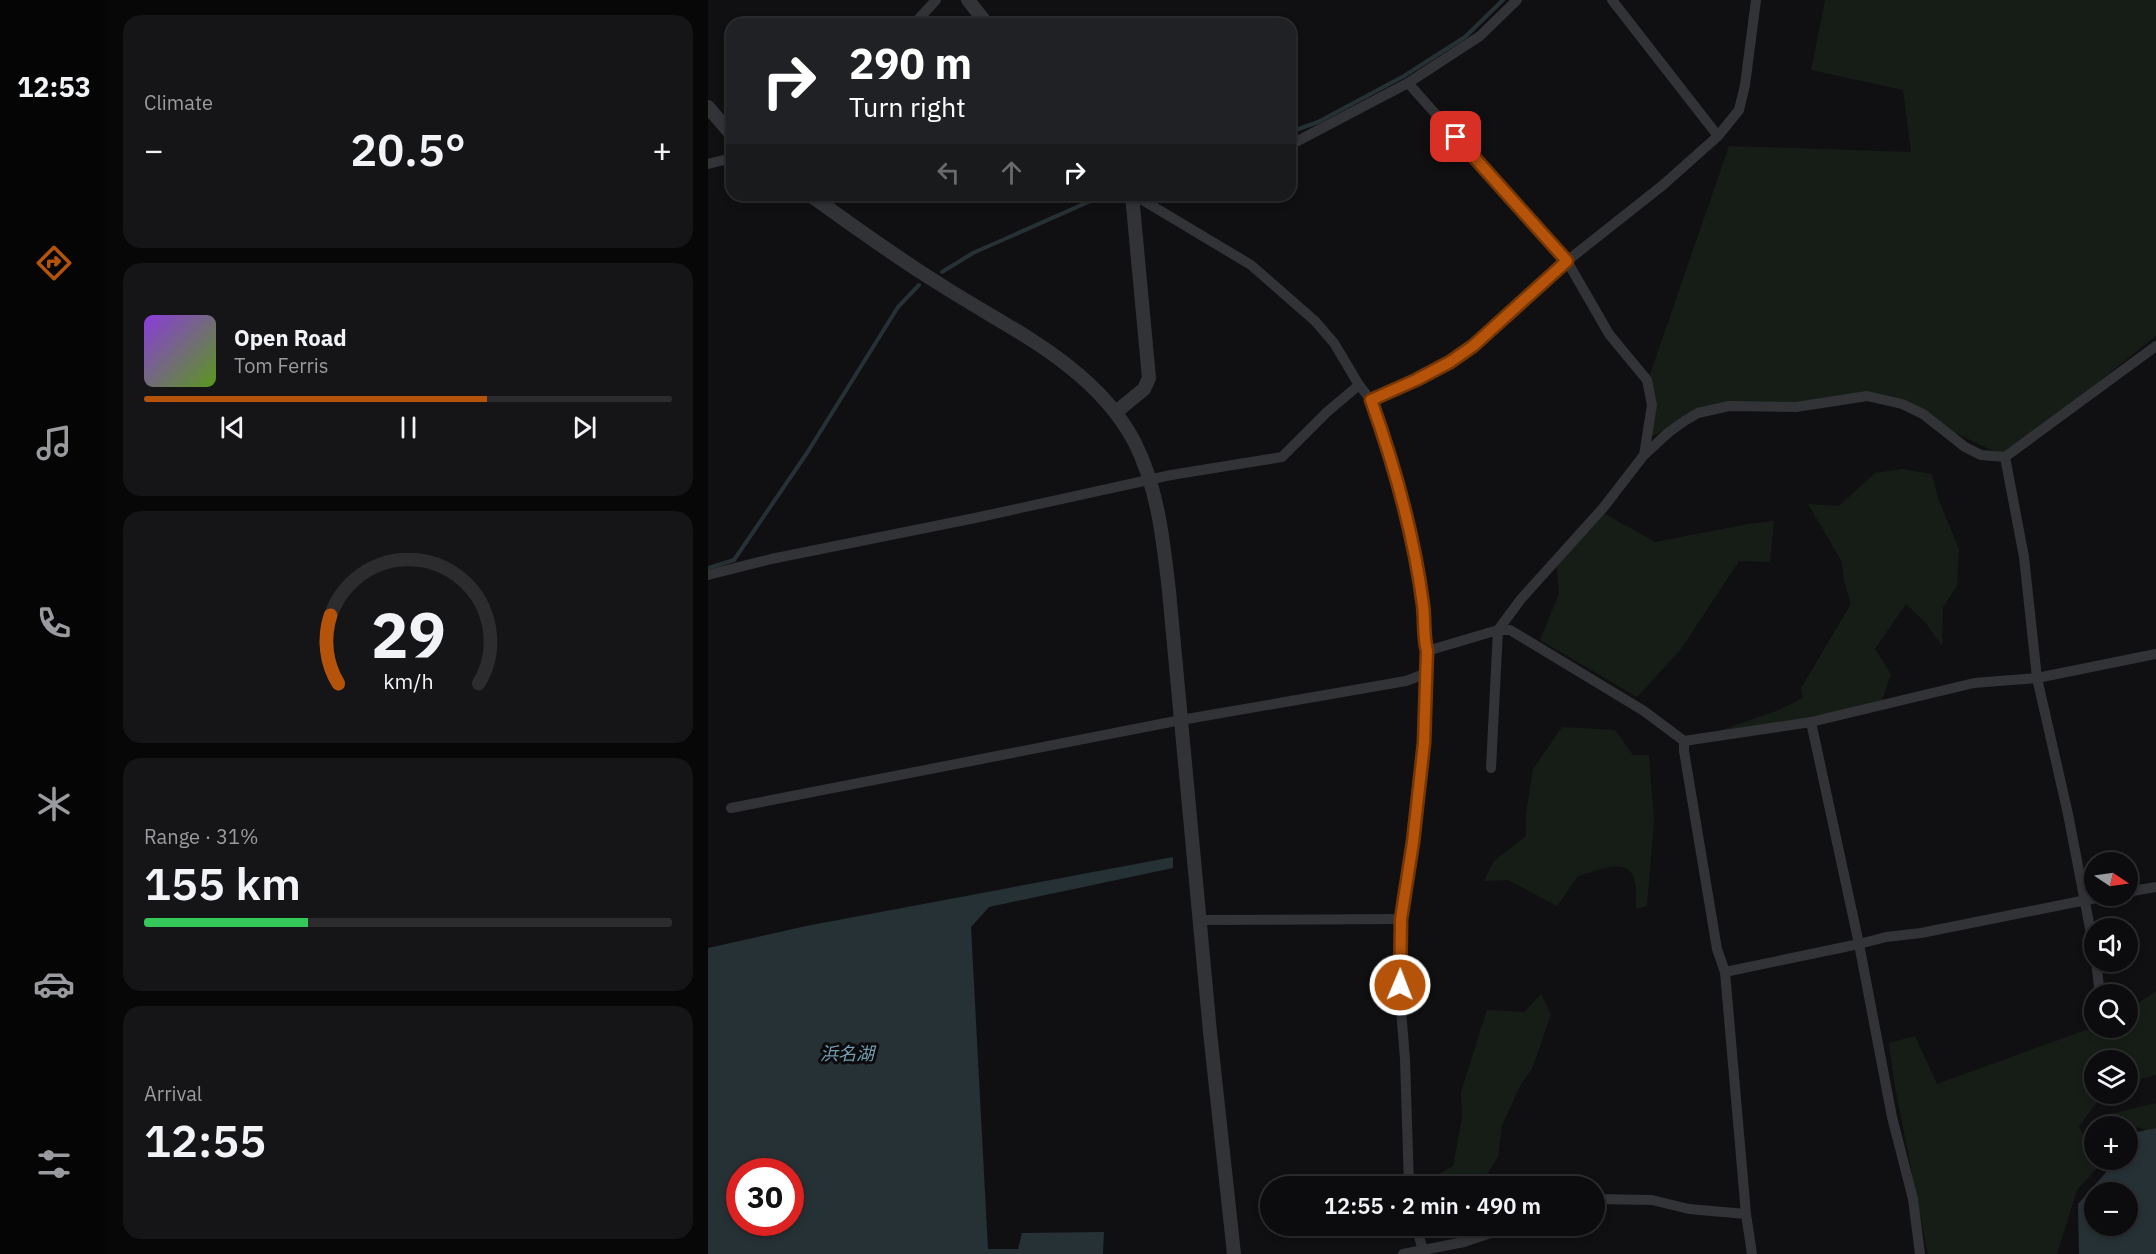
<!DOCTYPE html>
<meta charset="utf-8">
<style>
:root{--surface:#0c0c0e;--page:#151517;--text:#f1f3f6;--muted:#9a9b9e;--line:#2c2c2e;--accent:#b45309}
body{margin:0;font-family:"IBM Plex Sans","Noto Sans JP",sans-serif;background:var(--page);color:var(--text);height:100vh;display:flex;flex-direction:column;font-size:22px;white-space:nowrap}
*{box-sizing:border-box;margin:0}
p{font-size:20px;color:var(--muted)}
.icon{flex:none;width:33px;height:33px;fill:none;stroke:currentColor;stroke-width:2;stroke-linecap:round;stroke-linejoin:round}
.map{position:relative;flex:1;overflow:hidden}
.panel{display:flex;flex-direction:column;gap:15px;padding:15px;background:#070708;width:600px}
.panel>*{flex:none}
.top-card{position:absolute;left:18px;top:18px;width:570px;height:183px;border-radius:18px;box-shadow:0 3px 9px #0003,0 0 0 2px var(--line);background:#202124;color:#fff;overflow:hidden}
.needle{width:39px;rotate:103deg}
.tools{position:absolute;left:1376px;top:852px;display:grid;gap:12px}
.tools a{display:grid;place-items:center;width:54px;height:54px;border-radius:50%;background:var(--surface);box-shadow:0 3px 9px #0003,0 0 0 2px var(--line);font-size:30px}
.speed{position:absolute;left:18px;top:1158px;display:flex;gap:12px;font-size:30px;font-weight:700;text-align:center}
.speed>*{display:grid;place-content:center;width:78px;height:78px;border-radius:50%;background:var(--surface);box-shadow:0 3px 9px #0003,0 0 0 2px var(--line);line-height:1}
.speed .limit{border:9px solid #d22;background:#fff;color:#111}
.pin{position:absolute;display:grid;place-items:center;width:51px;height:51px;color:#fff;margin:-26px;border-radius:12px;box-shadow:0 3px 9px #0006}
.me{position:absolute;width:66px;margin:-33px;rotate:1deg;stroke-linejoin:round;filter:drop-shadow(0 0 4px #0008)}
.turn{display:flex;align-items:center;gap:21px;height:126px;padding:0 24px;font-size:27px}
.turn .icon{width:78px;height:78px;stroke-width:2.5}
.turn b{display:block;font-size:42px;line-height:51px}
.lanes{display:flex;align-items:center;height:57px;padding:0 24px;background:#0003;justify-content:center;gap:30px;direction:ltr}
.lanes .off{opacity:.35}
.big{font-size:45px;font-weight:600;line-height:1.1}
.panel .tile{flex:1;display:flex;flex-direction:column;justify-content:center;gap:9px;min-width:0;padding:0 21px;border-radius:18px;background:var(--page)}
.panel .dial{align-items:center;gap:0}
.dial svg{height:156px;overflow:visible;fill:none;stroke:var(--line);stroke-width:7;stroke-linecap:round;text-anchor:middle}
.dial text{fill:var(--text);stroke:none}
.song{display:flex;align-items:center;gap:18px}
.cover{width:72px;height:72px;border-radius:9px;background:linear-gradient(135deg,hsl(270 70% 55%),hsl(90 70% 35%))}
.played{height:6px;border-radius:3px;background:linear-gradient(90deg,var(--accent) 65%,var(--line) 65%)}
.keys{display:flex;justify-content:space-around;direction:ltr}
.heat{display:flex;justify-content:space-between;align-items:center;font-size:33px;direction:ltr}
.charge{height:9px;border-radius:4px;background:linear-gradient(90deg,#34c759 31%,var(--line) 0)}
.trip{position:absolute;left:552px;top:1176px;width:345px;height:60px;border-radius:30px;background:var(--surface);box-shadow:0 3px 9px #0003,0 0 0 2px var(--line);font-weight:600;line-height:60px;text-align:center}
main{display:flex;flex:1;min-height:0}
.tabs{display:flex;flex-direction:column;width:108px;justify-content:space-around;align-items:center;background:#050506;color:var(--muted)}
.tabs .icon{width:42px;height:42px}
.tabs .on{color:var(--accent)}
.tabs b{font-size:27px;color:var(--text)}
.map>svg:first-child{display:block}
.green{fill:#161d16}
.water{fill:#263136;fill-rule:evenodd}
.lines{fill:none;stroke-linecap:round;stroke-linejoin:round}
.stream{stroke:#263136;stroke-width:4}
.minor{stroke:#313337;stroke-width:10}
.tertiary{stroke:#313337;stroke-width:14}
.route-casing{stroke:#753606;stroke-width:15}
.route{stroke:#b45309;stroke-width:10}
.labels{text-anchor:middle;dominant-baseline:central;stroke-width:6;stroke-linejoin:round;paint-order:stroke}
.water-label{font-size:18px;font-style:italic;fill:#739fb2;stroke:#0b0b0d}
</style>
<main>
<nav class="tabs">
<b>12:53</b>
<svg class="icon on" aria-label="directions" viewBox="0 0 24 24"><path d="M12 3l9 9-9 9-9-9zM9 14v-3h6M13 9l2 2-2 2"/></svg>
<svg class="icon" aria-label="music" viewBox="0 0 24 24"><path d="M9 18V5l10-2v13"/><circle cx="6" cy="18" r="3"/><circle cx="16" cy="16" r="3"/></svg>
<svg class="icon" aria-label="phone" viewBox="0 0 24 24"><path d="M5 4h4l2 5-3 2q2 4 5 5l2-3 5 2v4C11 20 4 13 5 4z"/></svg>
<svg class="icon" aria-label="climate" viewBox="0 0 24 24"><path d="M12 3v18M4 7l16 10M4 17L20 7"/></svg>
<svg class="icon" aria-label="car" viewBox="0 0 24 24"><path d="M5 17H2v-5l4-1 3-4h7l3 4 3 1v5h-3M9 17h6M6 11h13"/><circle cx="7" cy="17" r="2"/><circle cx="17" cy="17" r="2"/></svg>
<svg class="icon" aria-label="filters" viewBox="0 0 24 24"><path d="M4 7h16M4 17h16"/><circle cx="9" cy="7" r="2"/><circle cx="15" cy="17" r="2"/></svg>
</nav>
<section class="panel">
<div class="tile"><p>Climate</p>
<div class="heat"><a>−</a><b class="big">20.5°</b><a>+</a></div>
</div>
<div class="tile">
<div class="song"><i class="cover"></i><div><b>Open Road</b><p>Tom Ferris</p></div></div>
<div class="played"></div>
<div class="keys"><svg class="icon" aria-label="previous" viewBox="0 0 24 24"><path d="M18 5L8 12l10 7zM5 5v14"/></svg><svg class="icon" aria-label="pause" viewBox="0 0 24 24"><path d="M8 5v14M16 5v14"/></svg><svg class="icon" aria-label="next" viewBox="0 0 24 24"><path d="M6 5l10 7-10 7zM19 5v14"/></svg></div>
</div>
<div class="tile dial"><svg viewBox="0 0 100 80">
<path d="M14 69A42 42 0 1 1 86 69"/>
<path d="M14 69A42 42 0 0 1 10 34" stroke="#b45309"/>
<text x="50" y="56" font-size="32" font-weight="700">29</text>
<text x="50" y="72" font-size="11">km/h</text>
</svg></div>
<div class="tile"><p>Range · 31%</p><b class="big">155 km</b><div class="charge"></div></div>
<div class="tile"><p>Arrival</p><b class="big">12:55</b></div>
</section>
<div class="map">
<svg width="1448" height="1254" viewBox="0 0 1448 1254">
<rect width="100%" height="100%" fill="#101012"/>
<g class="green">
<polygon points="1117,0 1448,0 1448,336 1297,457 1178,399 1000,411 938,439 940,380 1021,146 1203,152 1195,90 1103,70"/>
<polygon points="1195,469 1224,474 1230,498 1251,549 1249,586 1235,607 1234,646 1217,622 1198,604 1167,649 1183,674 1172,706 1005,733 1071,710 1095,698 1093,688 1143,604 1136,581 1134,562 1100,504 1131,506 1167,473"/>
<polygon points="892,511 947,542 1040,524 1066,521 1062,562 1031,561 973,649 929,697 832,640 851,594 849,566"/>
<path d="M854 727 907 730 925 755H941L946 821 939 906 928 909C928 899 929 888 926 879 920 855 886 872 870 876L849 906 800 880 776 881 786 861 818 836V813L825 769Z"/>
<polygon points="1448,991 1448,1075 1419,1083 1419,1060 1386,1060 1386,1094 1395,1094 1371,1126 1386,1155 1386,1160 1389,1160 1392,1165 1369,1190 1349,1254 1220,1254 1186,1082 1181,1043 1207,1036 1229,1084 1386,1027 1419,1028 1419,1011"/>
<polygon points="833,994 843,1014 824,1069 813,1084 794,1125 790,1157 771,1186 752,1186 729,1175 745,1166 754,1118 753,1092 779,1010 816,1012"/>
<polygon points="1448,1103 1448,1128 1439,1130 1390,1117"/>
</g>
<g class="water">
<path d="M465 857V868L281 907 263 927 280 1249H310L314 1233 396 1232 395 1254H0V948L98 926ZM32 1172H82V1222H32Z"/>
<path d="M1448 1128V1254H1371L1370 1204 1408 1161 1407 1160H1419V1131L1429 1132ZM1386 1192H1419V1226H1386Z"/>
</g>
<g class="lines">
<g class="stream">
<polyline points="582,132 610,122 696,76 757,37 795,0"/>
<polyline points="234,272 265,253 396,195"/>
<polyline points="0,568 26,560 99,453 190,307 211,285"/>
</g>
<g class="minor">
<polyline points="904,0 1010,136"/>
<polyline points="206,24 228,0"/>
<polyline points="700,83 859,261 901,334 939,380 944,405 936,455"/>
<polyline points="582,145 700,83 772,36 809,0"/>
<polyline points="0,164 24,158"/>
<polyline points="426,195 543,265 607,321 626,343 651,385 663,400 682,453 700,521 716,607 716,639 719,651 716,743 705,842 693,919 691,985 697,1059 701,1186"/>
<polyline points="663,400 708,380 742,362 765,346 859,261 955,185 1010,136 1031,110 1037,85 1048,0"/>
<polyline points="1297,457 1316,557 1329,678 1360,814 1386,949"/>
<polyline points="0,575 63,559 267,518 463,475 574,457 619,412 651,385"/>
<polyline points="719,651 790,630 802,630 936,711 976,741"/>
<polyline points="1103,722 1151,944 1184,1117 1205,1199 1212,1254"/>
<polyline points="783,768 790,630 813,599 895,508 936,455 961,432 978,420 990,413 1021,406 1088,407 1159,396 1194,404 1215,414 1257,447 1273,455 1297,457 1448,346"/>
<polyline points="23,808 473,720 698,681 719,673"/>
<polyline points="1419,892 1448,887"/>
<polyline points="492,920 693,919"/>
<polyline points="1388,962 1392,994"/>
<polyline points="1017,972 1151,944 1178,937 1213,933 1398,896"/>
<polyline points="886,1199 944,1200 981,1209 1038,1214"/>
<polyline points="708,1226 716,1254"/>
<polyline points="695,1254 756,1242 803,1226"/>
<polyline points="1044,1254 1038,1214 1017,972 1009,949 976,751 976,741 1103,722 1266,683 1329,678 1448,654"/>
</g>
<g class="tertiary">
<polyline points="260,0 279,24"/>
<polyline points="0,107 24,135"/>
<path d="M102 195C144 225 186 256 230 283 299 328 385 364 426 441 450 488 455 539 461 591L502 1032 526 1254"/>
<polyline points="408,412 436,389 441,378 424,195"/>
</g>
</g>
<g class="lines">
<defs>
<path id="route" d="M692 985 693 919 705 842 716 743 719 651C715 636 717 621 715 605 706 535 687 467 663 400L708 380 742 362 765 346 859 261 748 137"/>
</defs>
<use href="#route" class="route-casing"/>
<use href="#route" class="route"/>
</g>
<g class="labels">
<g class="water-label">
<text x="139" y="1053">浜名湖</text>
</g>
</g>
</svg>
<div class="tools">
<a><svg class="needle" viewBox="-14 -14 28 28"><path d="M0-13l5 13h-10z" fill="#e53935"/><path d="M0 13l5-13h-10z" fill="#9a9b9e"/></svg></a>
<a><svg class="icon" aria-label="sound" viewBox="0 0 24 24"><path d="M4 9h4l5-4v14l-5-4H4zM17 9q2 3 0 6"/></svg></a>
<a><svg class="icon" aria-label="search" viewBox="0 0 24 24"><circle cx="10" cy="10" r="6"/><path d="M15 15l6 6"/></svg></a>
<a><svg class="icon" aria-label="layers" viewBox="0 0 24 24"><path d="M12 4l9 5-9 5-9-5zM3 14l9 5 9-5"/></svg></a>
<a>+</a>
<a>−</a>
</div>
<div class="speed"><div class="limit">30</div></div>
<div class="pin" style="left:748px;top:137px;background:#d93025"><svg class="icon" aria-label="arrive" viewBox="0 0 24 24"><path d="M6 21V4h12l-3 4 3 4H6"/></svg></div>
<svg class="me" style="left:692px;top:985px" viewBox="-20 -20 40 40"><circle r="17" fill="#b45309" stroke="#fff" stroke-width="3"/><path d="M0-11L8 9 0 5-8 9z" fill="#fff"/></svg>
<div class="trip">12:55 · 2 min · 490 m</div>
<div class="top-card">
<div class="turn"><svg class="icon" aria-label="right" viewBox="0 0 24 24"><path d="M7 20v-9h11M14 6l5 5-5 5"/></svg><div><b>290 m</b>Turn right</div></div>
<div class="lanes"><svg class="icon off" aria-label="left" viewBox="0 0 24 24"><path d="M17 20v-9H6M10 6l-5 5 5 5"/></svg><svg class="icon off" aria-label="ahead" viewBox="0 0 24 24"><path d="M12 20V5M6 11l6-6 6 6"/></svg><svg class="icon" aria-label="right" viewBox="0 0 24 24"><path d="M7 20v-9h11M14 6l5 5-5 5"/></svg></div>
</div>
</div>
</main>
